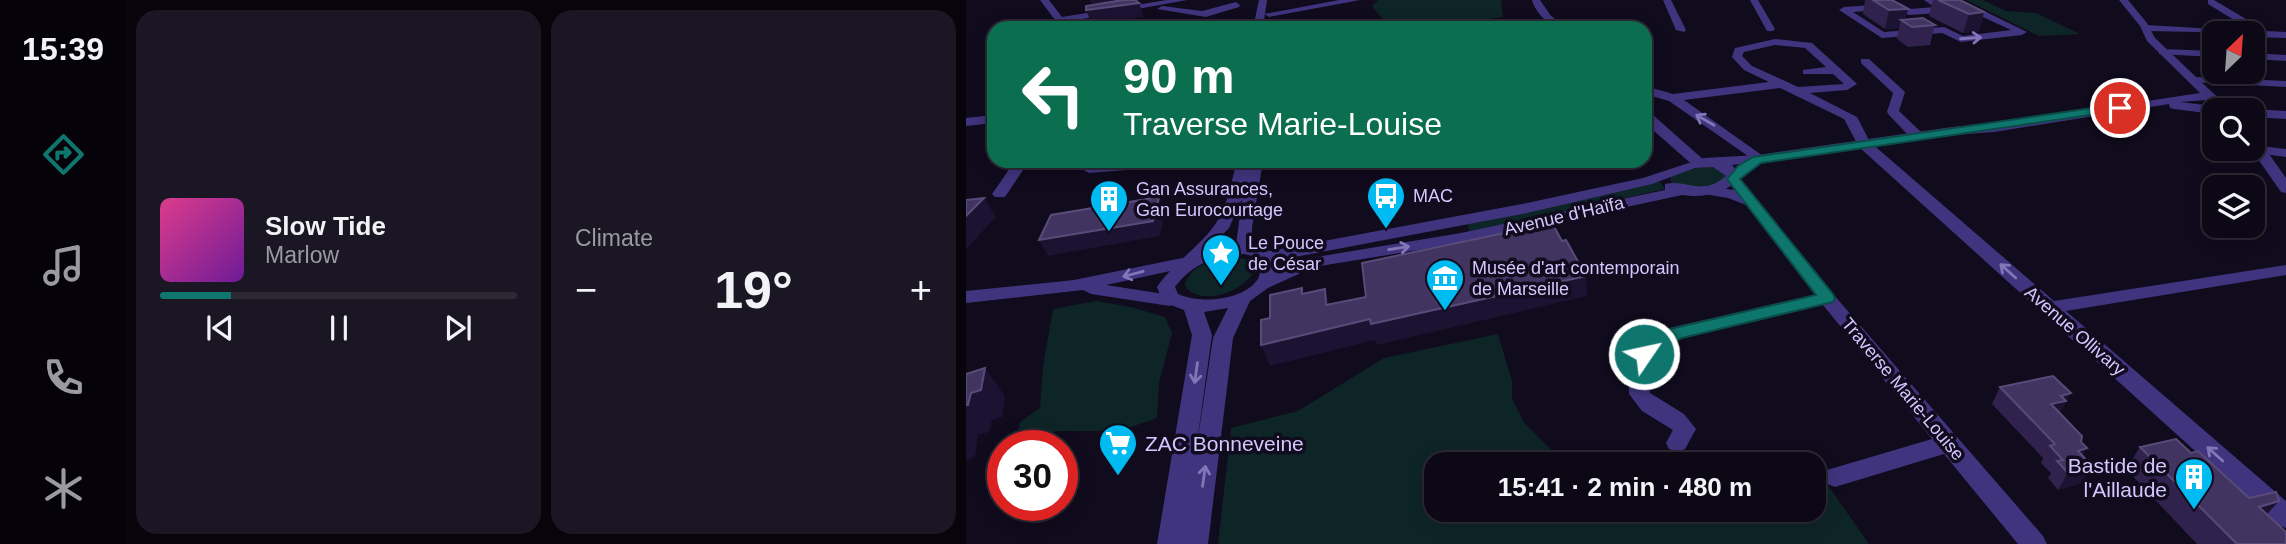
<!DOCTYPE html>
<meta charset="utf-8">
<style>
:root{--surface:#0c0816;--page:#1a1623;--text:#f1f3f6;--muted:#9a9aa1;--line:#2c2935;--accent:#0f766e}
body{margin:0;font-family:Helvetica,sans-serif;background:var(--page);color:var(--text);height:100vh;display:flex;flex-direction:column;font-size:26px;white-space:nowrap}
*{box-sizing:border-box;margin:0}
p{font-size:23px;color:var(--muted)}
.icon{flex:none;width:38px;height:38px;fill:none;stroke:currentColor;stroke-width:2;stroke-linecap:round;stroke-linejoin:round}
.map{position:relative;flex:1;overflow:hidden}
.details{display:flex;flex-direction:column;gap:10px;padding:10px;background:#07040c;width:840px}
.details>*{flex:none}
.banner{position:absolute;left:21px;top:21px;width:665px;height:147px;border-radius:21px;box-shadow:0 4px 18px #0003,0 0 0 2px var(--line);background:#0b6e4f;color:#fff;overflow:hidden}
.needle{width:46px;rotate:25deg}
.fabs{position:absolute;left:1236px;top:21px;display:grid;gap:14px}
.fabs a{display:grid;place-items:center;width:63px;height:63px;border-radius:14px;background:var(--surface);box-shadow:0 4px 18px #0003,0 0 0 2px var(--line);font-size:35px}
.speed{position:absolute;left:21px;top:430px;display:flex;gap:14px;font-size:35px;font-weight:700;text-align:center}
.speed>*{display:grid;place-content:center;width:91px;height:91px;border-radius:50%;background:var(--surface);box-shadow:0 4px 18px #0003,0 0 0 2px var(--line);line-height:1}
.speed .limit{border:10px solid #d22;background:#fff;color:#111}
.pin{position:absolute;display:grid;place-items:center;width:60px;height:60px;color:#fff;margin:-30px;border:4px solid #fff;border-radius:50%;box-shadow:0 2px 7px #0007}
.me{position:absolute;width:77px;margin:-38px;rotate:56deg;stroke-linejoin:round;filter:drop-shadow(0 0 5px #0008)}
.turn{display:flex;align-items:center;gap:24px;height:147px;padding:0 21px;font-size:32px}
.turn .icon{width:91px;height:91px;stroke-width:2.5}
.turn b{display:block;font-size:49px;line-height:60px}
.big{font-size:52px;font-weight:800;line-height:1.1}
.details .card{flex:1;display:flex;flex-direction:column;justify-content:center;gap:10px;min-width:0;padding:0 24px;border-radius:21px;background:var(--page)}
.song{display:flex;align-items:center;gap:21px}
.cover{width:84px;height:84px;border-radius:10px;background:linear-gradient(135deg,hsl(330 70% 55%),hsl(280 70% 35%))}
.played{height:7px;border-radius:4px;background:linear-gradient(90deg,var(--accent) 20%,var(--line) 20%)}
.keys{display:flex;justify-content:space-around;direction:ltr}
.heat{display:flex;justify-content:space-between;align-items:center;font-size:38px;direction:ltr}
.details .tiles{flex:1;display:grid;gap:10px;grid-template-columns:repeat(2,1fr)}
.trip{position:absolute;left:458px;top:452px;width:402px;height:70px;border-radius:21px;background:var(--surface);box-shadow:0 4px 18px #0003,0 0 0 2px var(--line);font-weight:800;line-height:70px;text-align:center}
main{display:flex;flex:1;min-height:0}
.tabs{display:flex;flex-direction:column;width:126px;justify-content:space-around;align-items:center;background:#050309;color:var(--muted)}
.tabs .icon{width:49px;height:49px}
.tabs .selected{color:var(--accent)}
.tabs b{font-size:32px;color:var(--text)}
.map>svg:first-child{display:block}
.green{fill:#0e2527}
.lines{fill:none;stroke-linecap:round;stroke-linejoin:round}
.minor{fill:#40347e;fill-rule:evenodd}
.tertiary{fill:#40347e;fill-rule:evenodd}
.wall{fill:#30224c}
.shaded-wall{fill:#1c1231}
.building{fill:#423460;stroke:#594b79;stroke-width:2}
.oneway{stroke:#8376b8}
.route{fill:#0f766e;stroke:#0a4d48;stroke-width:2}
.labels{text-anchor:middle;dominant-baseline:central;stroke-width:7;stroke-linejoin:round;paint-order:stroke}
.poi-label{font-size:18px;fill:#d4c7ff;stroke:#100b1d;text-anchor:start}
.street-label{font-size:18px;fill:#d4c7ff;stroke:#100b1d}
.near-poi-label{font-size:21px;fill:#d4c7ff;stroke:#100b1d;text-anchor:start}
</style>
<main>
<nav class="tabs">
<b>15:39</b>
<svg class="icon selected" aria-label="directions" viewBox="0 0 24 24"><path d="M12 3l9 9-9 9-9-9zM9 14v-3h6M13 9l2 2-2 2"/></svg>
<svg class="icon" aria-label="music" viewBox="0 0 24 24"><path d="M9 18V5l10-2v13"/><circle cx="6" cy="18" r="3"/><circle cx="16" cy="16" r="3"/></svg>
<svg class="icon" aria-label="phone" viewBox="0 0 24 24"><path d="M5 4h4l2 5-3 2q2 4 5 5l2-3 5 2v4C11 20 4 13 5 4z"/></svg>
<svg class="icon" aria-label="climate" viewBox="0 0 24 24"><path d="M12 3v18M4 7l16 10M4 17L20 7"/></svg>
</nav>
<section class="details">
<div class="tiles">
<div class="card">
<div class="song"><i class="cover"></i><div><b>Slow Tide</b><p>Marlow</p></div></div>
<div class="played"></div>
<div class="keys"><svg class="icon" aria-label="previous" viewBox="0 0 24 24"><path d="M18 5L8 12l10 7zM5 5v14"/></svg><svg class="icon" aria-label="pause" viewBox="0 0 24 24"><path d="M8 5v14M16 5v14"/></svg><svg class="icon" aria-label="next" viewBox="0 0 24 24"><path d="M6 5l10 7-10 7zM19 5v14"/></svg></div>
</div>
<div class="card"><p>Climate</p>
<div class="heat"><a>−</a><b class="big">19°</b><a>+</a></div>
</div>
</div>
</section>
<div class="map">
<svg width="1320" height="544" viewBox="0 0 1320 544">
<rect width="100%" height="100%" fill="#100b1d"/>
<g class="green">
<polygon points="412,0 535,0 537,17 461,28 424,28 406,6"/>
<polygon points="1000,0 1017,0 1040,11 1070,13 1114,34 1073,36"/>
<path d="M741 167H747L761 174 760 179C746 188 720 192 705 182V176L722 169Z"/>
<polygon points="689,181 694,182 699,189 504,233 501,223"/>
<path d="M275 258 283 260 289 269C281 291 234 308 219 286 222 263 255 257 275 258Z"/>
<polygon points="130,301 165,307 199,317 206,333 193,383 191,418 165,427 131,431 93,431 50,442 54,422 74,408 77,367 87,309"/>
<polygon points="532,334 546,381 546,399 559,424 599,464 471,464 471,509 849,509 849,471 852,471 903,544 252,544 265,428 332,411 418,358"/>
</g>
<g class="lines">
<g class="minor">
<polygon points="74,0 83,0 96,17 201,0 221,0 100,22 105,28 95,28"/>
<polygon points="373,0 394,0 303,17 298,14"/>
<path d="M566 0H574L585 16 602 28C585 28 571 16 566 0Z"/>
<polygon points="697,0 705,0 720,30 718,32 710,30"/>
<polygon points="784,0 792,0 809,29 807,31 801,31"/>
<path d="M958 0H968L980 6H1008L1061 32 1056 35 995 42 976 33 916 38 873 10 878 7 934 3 945 9 968 7ZM932 9 943 15 1004 11 1045 30 997 36 978 27 918 32 887 12Z"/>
<polygon points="1242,0 1248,0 1300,31 1320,32 1320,38 1286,37 1286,33 1180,31 1175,28 1180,25 1286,31 1242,4"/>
<polygon points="270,2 274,5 273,7 240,17 191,9 196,6 236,11"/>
<path d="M809 39 846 43 889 82 891 84 881 90 844 93 891 117 904 142 1088 301 1320 265V275L1100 311 1320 501V528L1311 525 893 147 878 119 814 88 718 100 797 156 799 159 792 163 703 101 679 94V86L707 94 803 82 778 70 766 57 769 48ZM809 45 839 48 860 67 837 70V74H867L878 84 832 87 786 66 776 56 778 52Z"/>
<polygon points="1197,49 1248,51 1248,57 1193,54 1193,50"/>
<polygon points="1286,53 1320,55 1320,61 1286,59"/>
<polygon points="895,59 903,59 937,90 939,92 933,111 956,133 956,139 946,139 923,115 921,112 927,93 895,63"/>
<polygon points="1230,77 1320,81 1320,87 1226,82 1226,78"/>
<polygon points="679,108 739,161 739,167 729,167 679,123"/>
<polygon points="1286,109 1320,111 1320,119 1286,117 1286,110 1282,110"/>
<polygon points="28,115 28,123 0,126 0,118"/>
<polygon points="1294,146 1320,149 1320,157 1289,153 1287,150"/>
<polygon points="49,161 63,161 39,197 29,197 26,194"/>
<polygon points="169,161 228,161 221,165 123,173 116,169 123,165"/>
<polygon points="767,175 772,176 867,294 1077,536 1081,544 1052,544 978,454 869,487 861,484 857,477 861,470 966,439 857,305 716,338 693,352 682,367 684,393 718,414 730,429 719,449 711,452 703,449 700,443 707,430 676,411 663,394 662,367 673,348 703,328 849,295 780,205 762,198 733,193 731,190 738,186 768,190 760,179"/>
<polygon points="226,256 232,257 235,261 232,265 140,285 211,296 213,300 204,306 125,294 117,290 0,303 0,291 108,280"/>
</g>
<g class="tertiary">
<polygon points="293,0 301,0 297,28 287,28"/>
<path d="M1153 0H1162L1181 23 1189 38 1265 110H1248V114L1208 109 1204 108 1203 104 1028 132 986 135 766 165 775 176C761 194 738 198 716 195L495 243 348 267 302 288 284 301 267 338 242 544H191L226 335 218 310 197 302 191 287C207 263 235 246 250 223 262 205 265 182 271 161H297L286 228V246L304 251 561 203 677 178 738 158 792 155 986 127 1028 124 1234 93 1181 41 1174 26ZM1241 100 1248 106 1214 102ZM747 167 760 176C736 197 721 179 699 184V190L495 233 344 258 311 271 313 260 561 213 686 184 729 168ZM276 199 270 245 243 249 263 228ZM278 254 291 257 296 262C295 267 294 274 292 279 277 301 234 304 212 294L209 287C227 263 249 256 278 254ZM262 308 247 338 228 464 246 335 238 312Z"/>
<polygon points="1286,136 1291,137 1320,178 1320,193 1315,192 1285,149"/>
</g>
</g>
<g class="wall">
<polygon points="899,0 926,0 940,20 969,25 964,45 942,47 931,39 933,28 919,29 897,14"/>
<polygon points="967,0 994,0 1018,12 1013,31 997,33 963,16"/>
<polygon points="1034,387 1105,393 1093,413 1115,442 1116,456 1126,466 1116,483 1092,490 1082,478 1085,473 1075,463 1077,458 1026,404"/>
<polygon points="1174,447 1225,453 1301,514 1320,544 1231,544 1160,469"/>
</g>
<g class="shaded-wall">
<polygon points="124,0 162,0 173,3 178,17 126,24 120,10 128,9"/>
<polygon points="942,9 939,22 935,20 933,28 919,29 923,10"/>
<polygon points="1018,12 1013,31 997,33 1003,14"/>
<polygon points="193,197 199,212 194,236 82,256 73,240"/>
<polygon points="18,198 30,217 0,249 0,216"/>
<polygon points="620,276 621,296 411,345 409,340 304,366 295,345 404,319"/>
<polygon points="359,289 365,309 360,305"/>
<polygon points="19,368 39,396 36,417 26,420 23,432 12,435 9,457 0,460 0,405 5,393"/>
<polygon points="1105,393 1096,410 1095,410 1091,417 1085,404 1095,396"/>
<polygon points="1121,448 1111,465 1112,451"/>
<polygon points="1126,466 1116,483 1092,490 1102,473"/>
<polygon points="1313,501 1293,523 1293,507"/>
</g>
<g class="building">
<polygon points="157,0 169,0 173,3 120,10 120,6"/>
<polygon points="907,0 926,0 942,9 923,10"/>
<polygon points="972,0 994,0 1018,12 1003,14"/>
<polygon points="957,18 969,25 946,27 935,20"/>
<polygon points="193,197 187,221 73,240 85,215"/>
<polygon points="18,198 0,216 0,200"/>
<polygon points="586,223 596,241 600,240 620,276 405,324 404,319 295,345 295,320 304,318 304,295 336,288 336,294 359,289 360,305 400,297 396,263"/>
<polygon points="19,368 15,390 5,393 2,405 0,405 0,374"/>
<polygon points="1087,376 1105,393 1095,396 1100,401 1085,404 1116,436 1115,442 1121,448 1112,451 1126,466 1102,473 1091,461 1097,460 1084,446 1089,444 1034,387"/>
<polygon points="1210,439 1225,453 1232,451 1283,498 1310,492 1313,501 1293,507 1320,532 1320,544 1271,544 1174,447"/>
</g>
<defs><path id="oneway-shaft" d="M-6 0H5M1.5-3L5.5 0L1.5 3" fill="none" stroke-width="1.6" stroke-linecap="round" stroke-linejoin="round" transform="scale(1.75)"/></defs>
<g class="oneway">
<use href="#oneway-shaft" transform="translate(1005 38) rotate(-4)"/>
<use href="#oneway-shaft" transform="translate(739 120) rotate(-150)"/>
<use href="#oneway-shaft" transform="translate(433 248) rotate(-9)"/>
<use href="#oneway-shaft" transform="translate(1042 271) rotate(-138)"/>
<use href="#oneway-shaft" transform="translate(167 274) rotate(165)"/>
<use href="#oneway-shaft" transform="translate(230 373) rotate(98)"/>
<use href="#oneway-shaft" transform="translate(1249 454) rotate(-138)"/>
<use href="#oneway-shaft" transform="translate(238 476) rotate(-82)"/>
</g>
<polygon class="route" points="1154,104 1158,105 1158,110 795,163 774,179 867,294 869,298 867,302 716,338 678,360 672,358 669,354 684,339 704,329 850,295 761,179 772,166 787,157"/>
<defs>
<symbol id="bus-pin" viewBox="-11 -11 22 30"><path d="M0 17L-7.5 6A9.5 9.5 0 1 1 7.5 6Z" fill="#00bbf2" stroke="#100b1d"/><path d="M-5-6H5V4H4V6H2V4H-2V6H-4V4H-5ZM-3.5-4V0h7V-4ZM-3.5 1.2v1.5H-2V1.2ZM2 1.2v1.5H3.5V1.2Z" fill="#fff"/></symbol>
<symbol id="building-pin" viewBox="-11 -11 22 30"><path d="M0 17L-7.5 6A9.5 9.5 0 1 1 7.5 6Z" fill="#00bbf2" stroke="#100b1d"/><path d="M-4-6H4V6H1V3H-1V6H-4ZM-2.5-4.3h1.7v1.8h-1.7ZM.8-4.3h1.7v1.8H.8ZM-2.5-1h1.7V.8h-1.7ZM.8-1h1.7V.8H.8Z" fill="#fff"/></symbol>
<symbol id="sight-pin" viewBox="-11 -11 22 30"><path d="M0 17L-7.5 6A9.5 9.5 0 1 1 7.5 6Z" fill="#00bbf2" stroke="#100b1d"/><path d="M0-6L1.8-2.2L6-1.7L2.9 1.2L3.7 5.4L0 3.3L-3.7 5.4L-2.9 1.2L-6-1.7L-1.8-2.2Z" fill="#fff"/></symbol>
<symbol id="museum-pin" viewBox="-11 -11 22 30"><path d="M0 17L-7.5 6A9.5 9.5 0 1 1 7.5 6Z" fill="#00bbf2" stroke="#100b1d"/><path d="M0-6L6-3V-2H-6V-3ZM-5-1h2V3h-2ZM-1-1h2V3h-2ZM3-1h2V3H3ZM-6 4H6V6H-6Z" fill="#fff"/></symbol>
<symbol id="supermarket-pin" viewBox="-11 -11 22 30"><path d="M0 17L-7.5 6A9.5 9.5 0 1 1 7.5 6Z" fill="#00bbf2" stroke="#100b1d"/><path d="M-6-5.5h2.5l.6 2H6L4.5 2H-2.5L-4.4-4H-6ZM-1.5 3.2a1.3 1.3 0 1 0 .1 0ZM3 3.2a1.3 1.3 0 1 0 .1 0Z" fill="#fff"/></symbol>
</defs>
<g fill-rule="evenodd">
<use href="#bus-pin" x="398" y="174" width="44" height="60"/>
<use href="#building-pin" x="121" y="177" width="44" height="60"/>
<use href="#sight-pin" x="233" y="231" width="44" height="60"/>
<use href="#museum-pin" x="457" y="256" width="44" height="60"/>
<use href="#supermarket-pin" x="130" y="421" width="44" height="60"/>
<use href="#building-pin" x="1206" y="455" width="44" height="60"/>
</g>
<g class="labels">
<g class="poi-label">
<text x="170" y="189">Gan Assurances,<tspan x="170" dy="21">Gan Eurocourtage</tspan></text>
<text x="447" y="196">MAC</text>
<text x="282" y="243">Le Pouce<tspan x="282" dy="21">de César</tspan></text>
<text x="506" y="268">Musée d'art contemporain<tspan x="506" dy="21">de Marseille</tspan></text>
</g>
<g class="street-label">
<text transform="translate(598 216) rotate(-13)">Avenue d'Haïfa</text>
<text transform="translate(1109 331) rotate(41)">Avenue Ollivary</text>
<text transform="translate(937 389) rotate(50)">Traverse Marie-Louise</text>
</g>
<g class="near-poi-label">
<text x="179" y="443">ZAC Bonneveine</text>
<text x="1201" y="465" text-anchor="end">Bastide de<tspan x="1201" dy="24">l'Aillaude</tspan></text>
</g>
</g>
</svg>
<div class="fabs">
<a><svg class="needle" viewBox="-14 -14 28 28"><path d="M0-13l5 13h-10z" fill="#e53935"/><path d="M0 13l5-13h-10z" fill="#9a9aa1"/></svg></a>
<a><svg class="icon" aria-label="search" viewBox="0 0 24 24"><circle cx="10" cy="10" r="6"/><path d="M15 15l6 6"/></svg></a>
<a><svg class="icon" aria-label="layers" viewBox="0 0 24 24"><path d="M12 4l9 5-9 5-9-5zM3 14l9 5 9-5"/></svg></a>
</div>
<div class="speed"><div class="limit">30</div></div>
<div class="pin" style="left:1154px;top:108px;background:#d93025"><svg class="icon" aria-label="arrive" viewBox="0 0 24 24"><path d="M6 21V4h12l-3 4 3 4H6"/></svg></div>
<svg class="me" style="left:678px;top:354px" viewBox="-20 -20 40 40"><circle r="17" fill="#0f766e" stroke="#fff" stroke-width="3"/><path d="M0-11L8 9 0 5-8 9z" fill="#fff"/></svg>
<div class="trip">15:41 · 2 min · 480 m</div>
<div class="banner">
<div class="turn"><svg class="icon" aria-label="left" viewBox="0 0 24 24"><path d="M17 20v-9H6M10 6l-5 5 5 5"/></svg><div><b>90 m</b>Traverse Marie-Louise</div></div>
</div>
</div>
</main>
